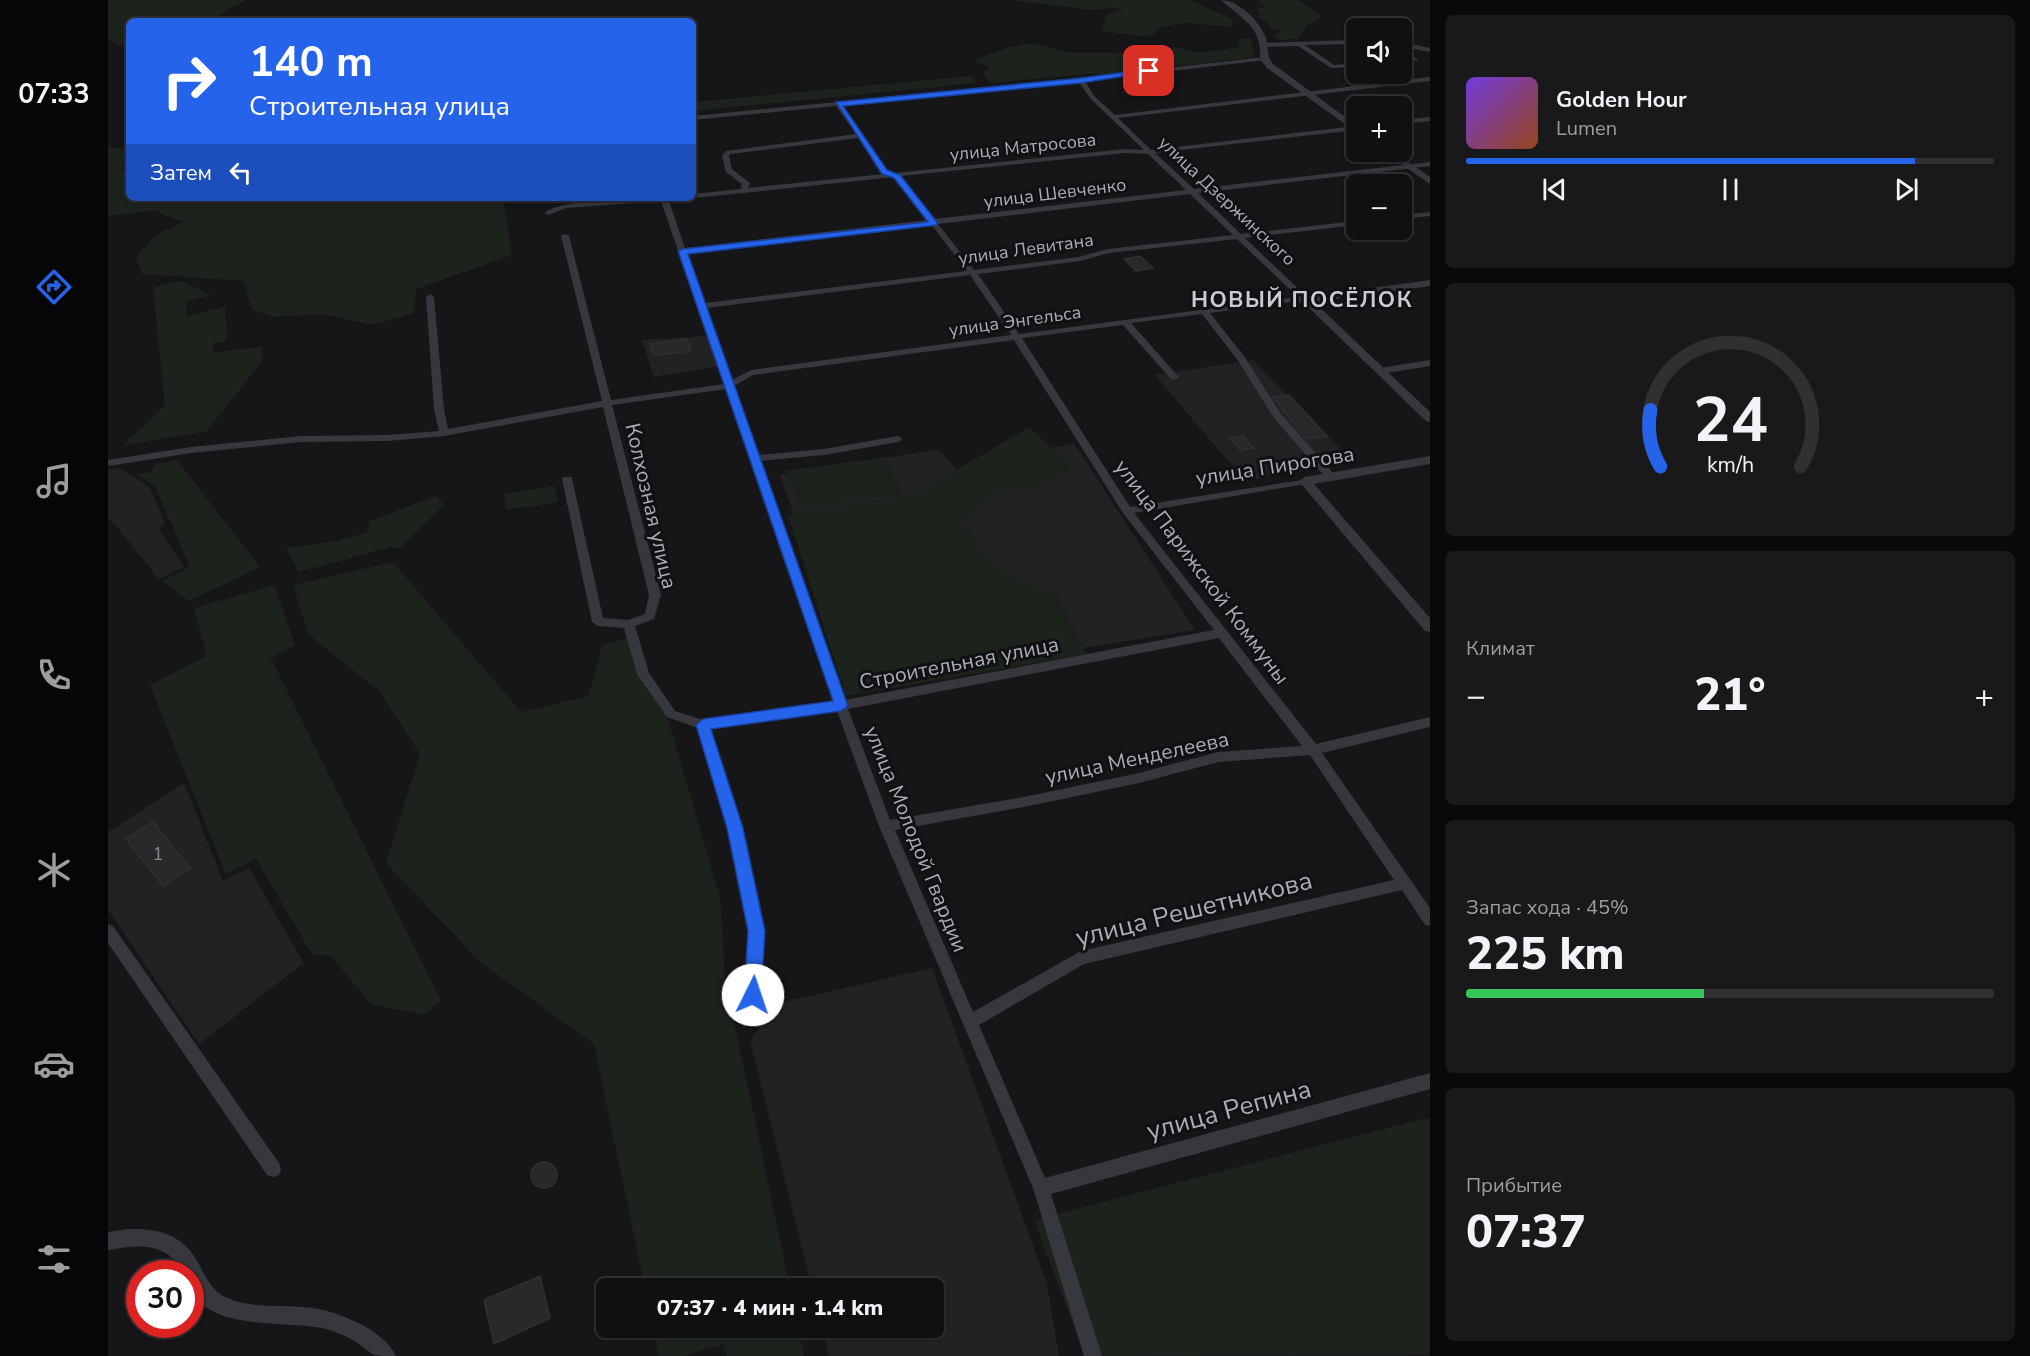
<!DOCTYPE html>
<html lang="ru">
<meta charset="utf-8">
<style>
:root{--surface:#101012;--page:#19191b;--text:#f1f3f6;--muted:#9c9d9f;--line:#303032;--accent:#2563eb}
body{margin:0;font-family:"Nunito Sans",sans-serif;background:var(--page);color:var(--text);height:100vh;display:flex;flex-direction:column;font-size:22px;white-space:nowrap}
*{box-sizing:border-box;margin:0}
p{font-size:20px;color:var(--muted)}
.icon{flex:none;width:33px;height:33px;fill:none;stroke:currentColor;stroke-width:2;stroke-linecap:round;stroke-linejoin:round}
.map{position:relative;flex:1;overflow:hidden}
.sheet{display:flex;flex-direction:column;gap:15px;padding:15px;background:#09090a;width:600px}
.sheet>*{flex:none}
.guide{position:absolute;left:18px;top:18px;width:570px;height:183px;border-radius:9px;box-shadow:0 2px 4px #0004,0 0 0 2px var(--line);background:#2563eb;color:#fff;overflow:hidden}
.tools{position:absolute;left:1238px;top:18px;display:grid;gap:12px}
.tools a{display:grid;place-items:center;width:66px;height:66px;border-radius:9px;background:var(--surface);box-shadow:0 2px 4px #0004,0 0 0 2px var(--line);font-size:30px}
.speed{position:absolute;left:18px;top:1260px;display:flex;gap:12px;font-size:30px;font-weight:700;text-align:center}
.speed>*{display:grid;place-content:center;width:78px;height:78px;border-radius:50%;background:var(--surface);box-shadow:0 2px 4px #0004,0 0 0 2px var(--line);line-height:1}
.speed .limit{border:9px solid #d22;background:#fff;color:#111}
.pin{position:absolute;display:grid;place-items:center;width:51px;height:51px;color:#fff;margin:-26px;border-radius:12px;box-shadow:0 3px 9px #0006}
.me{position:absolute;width:66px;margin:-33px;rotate:4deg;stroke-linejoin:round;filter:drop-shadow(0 0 4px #0008)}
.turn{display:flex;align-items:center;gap:21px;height:126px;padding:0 24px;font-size:27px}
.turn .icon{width:78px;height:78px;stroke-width:2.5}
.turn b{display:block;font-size:42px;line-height:51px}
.then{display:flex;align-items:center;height:57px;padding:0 24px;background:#0003;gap:12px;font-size:22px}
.big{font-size:45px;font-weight:800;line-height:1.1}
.sheet .card{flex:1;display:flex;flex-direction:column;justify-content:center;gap:9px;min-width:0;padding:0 21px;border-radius:9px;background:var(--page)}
.sheet .dial{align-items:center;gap:0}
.dial svg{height:156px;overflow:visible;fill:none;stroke:var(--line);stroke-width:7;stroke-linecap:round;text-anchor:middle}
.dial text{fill:var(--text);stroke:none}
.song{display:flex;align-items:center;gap:18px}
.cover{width:72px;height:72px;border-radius:9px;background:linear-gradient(135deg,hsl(260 70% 55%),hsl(20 70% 35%))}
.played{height:6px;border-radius:3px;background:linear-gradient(90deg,var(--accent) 85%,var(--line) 85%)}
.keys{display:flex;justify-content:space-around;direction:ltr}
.heat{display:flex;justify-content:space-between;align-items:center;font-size:33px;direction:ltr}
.charge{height:9px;border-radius:4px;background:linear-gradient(90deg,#34c759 45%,var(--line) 0)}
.trip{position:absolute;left:488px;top:1278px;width:348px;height:60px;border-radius:9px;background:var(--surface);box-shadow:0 2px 4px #0004,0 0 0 2px var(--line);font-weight:800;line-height:60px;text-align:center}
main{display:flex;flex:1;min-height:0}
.tab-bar{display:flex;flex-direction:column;width:108px;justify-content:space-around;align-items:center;background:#060607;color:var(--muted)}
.tab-bar .icon{width:42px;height:42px}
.tab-bar .current{color:var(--accent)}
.tab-bar b{font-size:27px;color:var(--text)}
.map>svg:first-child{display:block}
.built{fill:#222225}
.green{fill:#1c231d}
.building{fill:#29292c;stroke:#303034;stroke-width:1.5}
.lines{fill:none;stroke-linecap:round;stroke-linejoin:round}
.minor{fill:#37383d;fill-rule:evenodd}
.tertiary{fill:#37383d;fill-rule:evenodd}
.route{fill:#2563eb;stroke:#184099;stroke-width:1.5}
.labels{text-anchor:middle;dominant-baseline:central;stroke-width:6;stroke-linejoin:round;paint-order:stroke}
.far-street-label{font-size:18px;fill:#a8adb8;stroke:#111113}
.number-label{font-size:18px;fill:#888b94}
.street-label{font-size:21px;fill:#a8adb8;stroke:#111113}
.far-district-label{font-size:22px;font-weight:bold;letter-spacing:1.5px;fill:#c9ccd4;stroke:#111113}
.near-street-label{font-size:26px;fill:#a8adb8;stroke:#111113}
</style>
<main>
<nav class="tab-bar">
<b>07:33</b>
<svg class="icon current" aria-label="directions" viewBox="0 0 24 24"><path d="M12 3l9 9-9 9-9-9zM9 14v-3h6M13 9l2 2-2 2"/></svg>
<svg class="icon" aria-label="music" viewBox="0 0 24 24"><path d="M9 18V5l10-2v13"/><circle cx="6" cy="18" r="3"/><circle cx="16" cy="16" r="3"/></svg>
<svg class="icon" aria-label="phone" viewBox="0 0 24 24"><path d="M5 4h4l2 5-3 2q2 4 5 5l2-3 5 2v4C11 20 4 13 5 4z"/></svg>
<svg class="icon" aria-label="climate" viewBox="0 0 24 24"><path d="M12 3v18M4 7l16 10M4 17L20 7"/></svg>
<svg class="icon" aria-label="car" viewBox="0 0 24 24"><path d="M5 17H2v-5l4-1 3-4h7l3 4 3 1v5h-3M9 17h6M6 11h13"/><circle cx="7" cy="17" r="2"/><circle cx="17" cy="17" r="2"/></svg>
<svg class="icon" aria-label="filters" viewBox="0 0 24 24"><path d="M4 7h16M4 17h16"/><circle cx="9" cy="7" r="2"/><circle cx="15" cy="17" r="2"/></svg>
</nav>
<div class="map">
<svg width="1322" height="1356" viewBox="0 0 1322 1356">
<rect width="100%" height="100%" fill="#161618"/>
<g class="built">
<polygon points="599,336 614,366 546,377 534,340"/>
<polygon points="1145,360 1244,461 1137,481 1047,375"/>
<polygon points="966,443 1087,630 746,685 672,475 831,449 850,471"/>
<polygon points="11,468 41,486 57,523 51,529 76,567 51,579 7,524 0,519 0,470"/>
<polygon points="76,783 115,881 141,868 196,963 91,1044 0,910 0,832"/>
<polygon points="824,968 939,1284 951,1356 721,1356 714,1328 825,1328 825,1288 704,1288 642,1040 671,1003"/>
</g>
<g class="green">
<polygon points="0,0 139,0 120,9 103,21 21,21 21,49 0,40"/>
<polygon points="903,0 1083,0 1125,20 1125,27 1078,23 1054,26 1042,37 994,31 999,15 1017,7 983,10"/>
<polygon points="1151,0 1190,0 1214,15 1209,21 1199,24 1190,39 1173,40 1166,36 1173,30 1163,29 1159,22 1148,16 1152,15 1148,8 1157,8"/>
<polygon points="1130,39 1143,39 1146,57 996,75 987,73 882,83 875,73 882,66 868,63 867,60 898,48 922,43 965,53 1028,53 1057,58 1058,50 1066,47 1092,53 1131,47"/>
<polygon points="864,76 869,83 585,111 585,102"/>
<polygon points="0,146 20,150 13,171 21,171 21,198 395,198 404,255 308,289 306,313 264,325 215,314 166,317 144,310 135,281 34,274 28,257 49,234 76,222 51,213 52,210 0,216"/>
<polygon points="73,281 104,295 78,301 78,316 117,307 119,341 104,344 106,353 155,346 154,361 99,431 15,445 57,406 45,287"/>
<path d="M921 427 965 468 931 488H902L876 500 857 521C882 567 898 577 947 592L978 654 738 696 680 515 808 494Z"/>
<polygon points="778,457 795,494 692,509 677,471"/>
<polygon points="69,460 152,567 81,601 54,581 82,567 47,486 28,474 44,471 47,464"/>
<polygon points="447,486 450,502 398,510 396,494"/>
<polygon points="328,496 336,505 291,549 283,547 191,572 178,548 229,541 260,532 262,521"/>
<polygon points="285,562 413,712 481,696 494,645 526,636 561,723 612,897 617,978 682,1288 537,1288 486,1044 372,962 278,863 312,754 271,691 200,634 185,585"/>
<polygon points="166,585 187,645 163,658 333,1001 315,1015 263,1004 223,956 204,954 148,859 118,874 42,685 99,656 86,608"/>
<polygon points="1322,1117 1322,1355 977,1356 926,1220"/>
<polygon points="545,1328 690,1328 696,1356 619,1356 615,1344 576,1356 551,1356"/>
</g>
<g class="building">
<polygon points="1032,256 1045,268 1028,271 1016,259"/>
<polygon points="579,339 583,351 546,356 542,344"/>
<polygon points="1181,395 1219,436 1198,439 1165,397"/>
<polygon points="1135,436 1145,448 1132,450 1122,438"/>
<polygon points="45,822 82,868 55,886 18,839"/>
<circle cx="436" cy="1175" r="13"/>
<polygon points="432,1276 442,1318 386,1344 376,1300"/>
</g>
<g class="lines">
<g class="minor">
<polygon points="1248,40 1248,44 1197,45 1226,65 1248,63 1248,67 1223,68 1190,46 1157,47 1154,45 1157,43"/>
<polygon points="1293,42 1322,48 1322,52 1297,47 1300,52 1310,60 1293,64 1293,60 1302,59 1294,53"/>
<path d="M1156 57 1158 60 977 81 986 96 1007 115 1322 77V81L1010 118 1043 150 1248 126V130L1047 153 1086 189 1322 162V166L1090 193 1133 234 1248 221V225L1137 238 1202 300 1198 303 1183 302 1102 313 1136 356 1173 414 1227 475V479H1219L1166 418 1129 359 1094 314 1023 323 1069 375 1071 377 1066 380 1063 379 1015 325 914 338 1022 507 1201 479V483L1197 484 1026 513 1208 744 1322 717V727L1214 753 1322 908V926L1317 925 1294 890 976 964 871 1025 937 1178 1322 1073V1089L943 1194 994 1356H976L925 1188 771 826 729 711 602 729 634 828 656 931 653 995 650 1000 645 1002 640 1000 637 995 642 931 620 828 590 728 559 717 529 674 516 628 490 626 484 622 454 479 455 477H463L464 479 495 618 520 620 537 614 541 595 495 407 336 436 279 441 193 442 83 453 0 466V460L83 447 193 436 279 435 331 431 326 409 318 297 322 294 326 297 336 409 340 429 494 401 453 236 457 234 461 236 503 400 616 384 553 201 458 208 440 215 436 213C458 197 540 198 570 198L561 201 577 248 820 220 786 177 636 193H635L585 198H584L585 194 633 189 634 184 618 172 614 156 618 151 748 134 728 106 585 120V116L973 78ZM971 82 982 98 1036 150 1017 149 787 173 780 170 734 105ZM750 138 776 174 640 188 642 183 624 169 621 156 622 154ZM1017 153 1040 154 1078 190 827 219 793 176ZM1082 194 1125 235 1000 249 971 257 866 270 830 224ZM823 224 859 271 597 303 579 253ZM1129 239 1190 297 911 334 870 274 972 261 1001 253ZM862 275 903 335 643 370 624 380 598 308ZM906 340 1015 513 1106 630 737 700 652 461 716 455 790 442 795 439 790 436 716 449 650 455 626 386 645 375ZM618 389 726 702 595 720 567 711 541 673 527 626 546 619 553 595 504 405ZM1111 638 1194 746 1110 752 1031 773 916 797 782 820 740 709ZM1202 755 1286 880 973 951 865 1012 787 830 916 807 1031 783 1110 762Z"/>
<polygon points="1322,117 1322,121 1293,124 1293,120"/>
<polygon points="1322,212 1322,216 1293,219 1293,215"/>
<polygon points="1322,360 1322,366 1272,374 1267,371 1272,368"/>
<polygon points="0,924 5,926 171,1163 173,1169 171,1175 165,1177 159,1175 0,943"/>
<path d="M20 1229C53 1228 76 1235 92 1266 99 1280 106 1294 122 1299 144 1308 170 1305 194 1307 218 1308 243 1318 263 1330 273 1337 283 1345 288 1356 282 1356 271 1356 266 1355 262 1353 258 1349 255 1347 244 1338 231 1333 218 1329 179 1319 82 1335 82 1274H77C59 1242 32 1244 0 1250V1232Z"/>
</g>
<g class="tertiary">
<path d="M1113 0C1130 0 1152 21 1158 38 1161 48 1158 56 1165 64L1248 125V132L1159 68 1152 59C1154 25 1134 20 1113 0Z"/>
<polygon points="1276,152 1285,152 1322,177 1322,184"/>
<polygon points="1322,280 1322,286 1206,302 1322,412 1322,422 1318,421 1193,300 1198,297"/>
<polygon points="1322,456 1322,464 1206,484 1322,618 1322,632 1317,631 1191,481 1197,477"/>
</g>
</g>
<polygon class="route" points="1041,69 1043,72 973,83 735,106 779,170 792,175 829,222 829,225 580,254 740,706 733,711 603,729 635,828 657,931 653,995 651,1001 645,1003 638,1001 636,995 640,931 619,828 588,725 595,719 725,701 570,251 575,249 820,222 786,178 774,174 728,102 973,78"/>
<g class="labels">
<g class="far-street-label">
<text transform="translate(915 147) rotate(-6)">улица Матросова</text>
<text transform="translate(947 193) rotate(-7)">улица Шевченко</text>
<text transform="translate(1119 201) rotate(43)">улица Дзержинского</text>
<text transform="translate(918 249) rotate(-8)">улица Левитана</text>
<text transform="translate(907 321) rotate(-8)">улица Энгельса</text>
</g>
<g class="number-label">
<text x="50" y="854">1</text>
</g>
<g class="street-label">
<text transform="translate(1167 466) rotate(-9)">улица Пирогова</text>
<text transform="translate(543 506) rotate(77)">Колхозная улица</text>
<text transform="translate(1094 572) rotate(53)">улица Парижской Коммуны</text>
<text transform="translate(851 663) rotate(-11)">Строительная улица</text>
<text transform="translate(1029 758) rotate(-12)">улица Менделеева</text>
<text transform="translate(808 839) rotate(68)">улица Молодой Гвардии</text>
</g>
<g class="far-district-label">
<text x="1194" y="300">НОВЫЙ ПОСЁЛОК</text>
</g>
<g class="near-street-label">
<text transform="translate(1086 909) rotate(-14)">улица Решетникова</text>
<text transform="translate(1121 1110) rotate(-15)">улица Репина</text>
</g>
</g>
</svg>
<div class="tools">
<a><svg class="icon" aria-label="sound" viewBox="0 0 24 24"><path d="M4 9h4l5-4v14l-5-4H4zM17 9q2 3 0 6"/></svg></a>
<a>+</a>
<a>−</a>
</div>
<div class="speed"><div class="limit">30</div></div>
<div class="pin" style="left:1041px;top:71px;background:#d93025"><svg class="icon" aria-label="arrive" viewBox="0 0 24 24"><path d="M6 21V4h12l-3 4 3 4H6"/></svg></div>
<svg class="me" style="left:645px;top:995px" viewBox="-20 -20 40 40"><circle r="19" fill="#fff"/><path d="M0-13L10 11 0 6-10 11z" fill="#2563eb"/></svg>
<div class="trip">07:37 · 4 мин · 1.4 km</div>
<div class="guide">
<div class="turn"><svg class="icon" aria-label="right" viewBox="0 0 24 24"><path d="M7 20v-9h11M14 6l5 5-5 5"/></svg><div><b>140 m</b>Строительная улица</div></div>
<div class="then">Затем<svg class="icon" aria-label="left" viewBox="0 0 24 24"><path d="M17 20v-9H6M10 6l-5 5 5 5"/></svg></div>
</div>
</div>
<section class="sheet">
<div class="card">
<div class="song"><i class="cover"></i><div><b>Golden Hour</b><p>Lumen</p></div></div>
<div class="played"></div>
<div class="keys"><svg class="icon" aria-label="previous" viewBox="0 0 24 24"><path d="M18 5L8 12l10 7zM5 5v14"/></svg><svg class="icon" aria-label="pause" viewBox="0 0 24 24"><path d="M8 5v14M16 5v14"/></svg><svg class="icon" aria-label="next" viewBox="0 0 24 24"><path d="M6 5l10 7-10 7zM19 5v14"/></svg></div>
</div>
<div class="card dial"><svg viewBox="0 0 100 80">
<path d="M14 69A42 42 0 1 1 86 69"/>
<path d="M14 69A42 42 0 0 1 9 40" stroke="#2563eb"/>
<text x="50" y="56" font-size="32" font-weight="700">24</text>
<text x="50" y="72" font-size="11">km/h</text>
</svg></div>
<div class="card"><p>Климат</p>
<div class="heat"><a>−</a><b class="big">21°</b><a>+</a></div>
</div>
<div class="card"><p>Запас хода · 45%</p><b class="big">225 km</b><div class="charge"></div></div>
<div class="card"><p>Прибытие</p><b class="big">07:37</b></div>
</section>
</main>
